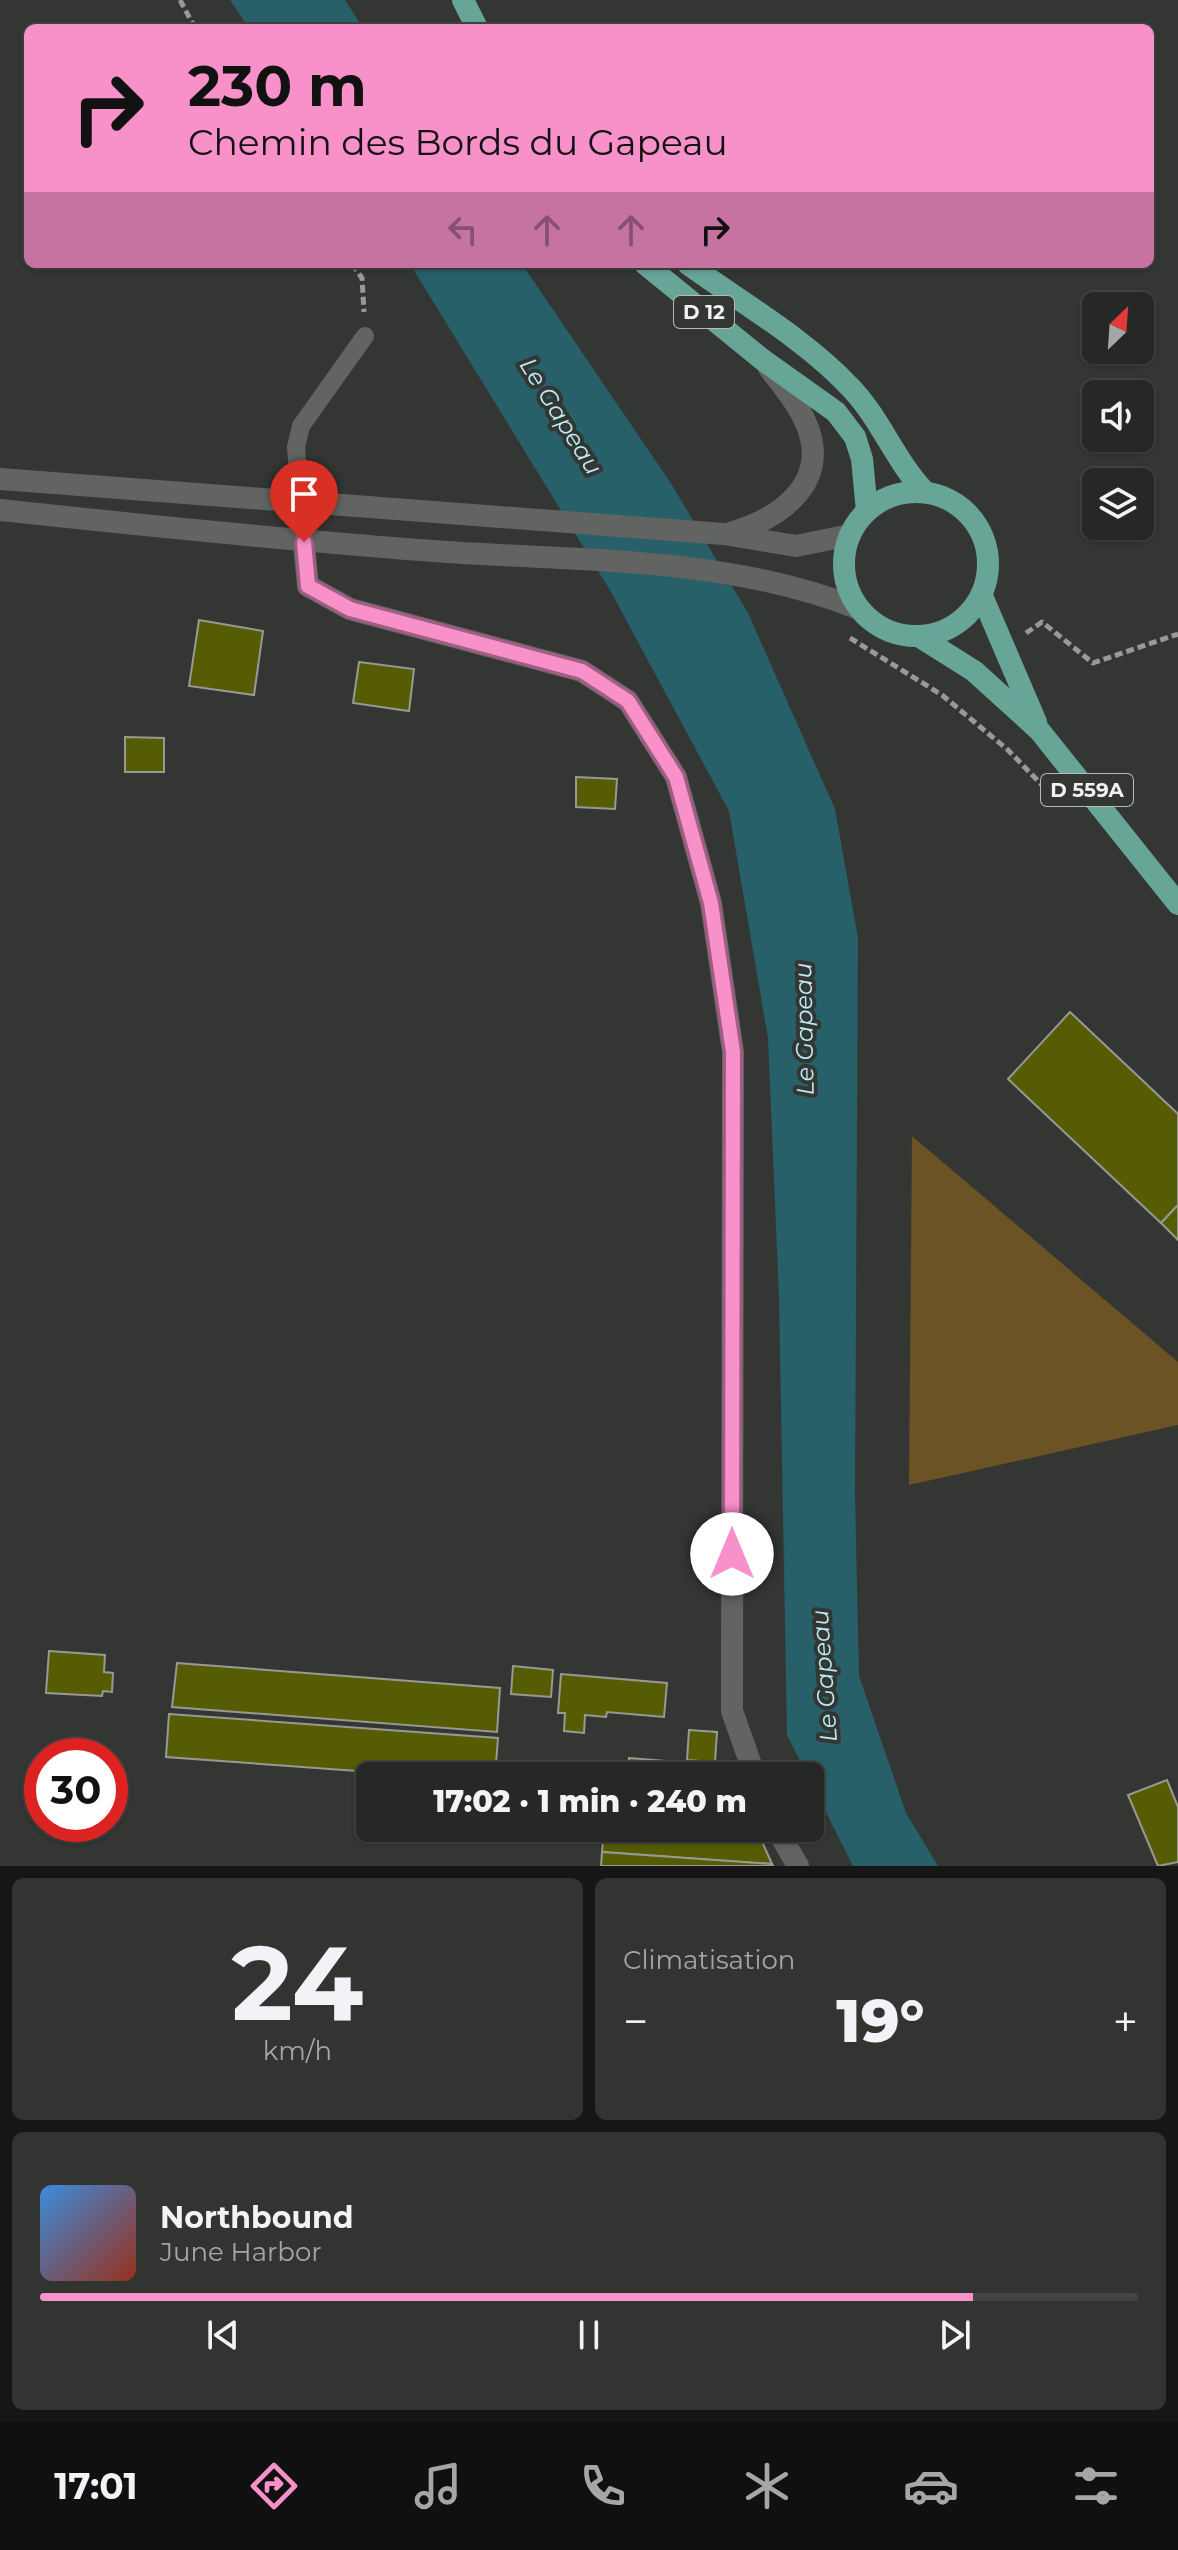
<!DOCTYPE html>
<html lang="fr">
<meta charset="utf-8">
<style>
:root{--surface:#262826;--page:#323432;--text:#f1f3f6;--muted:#a4a6a7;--line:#424443;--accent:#f890ca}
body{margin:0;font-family:Montserrat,sans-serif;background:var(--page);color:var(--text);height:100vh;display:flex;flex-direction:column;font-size:30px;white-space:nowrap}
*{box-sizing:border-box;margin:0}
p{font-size:26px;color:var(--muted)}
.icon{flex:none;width:44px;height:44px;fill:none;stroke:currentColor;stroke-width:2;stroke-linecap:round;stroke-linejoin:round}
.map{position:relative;height:1866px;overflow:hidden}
.sheet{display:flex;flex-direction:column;gap:12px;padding:12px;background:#151615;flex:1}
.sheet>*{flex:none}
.guide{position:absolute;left:24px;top:24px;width:1130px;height:244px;border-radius:12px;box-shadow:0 2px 6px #0004,0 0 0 2px var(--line);background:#f890ca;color:#111;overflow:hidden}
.needle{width:52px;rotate:25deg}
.controls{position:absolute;left:1082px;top:292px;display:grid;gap:16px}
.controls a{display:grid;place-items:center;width:72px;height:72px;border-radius:12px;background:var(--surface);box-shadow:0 2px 6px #0004,0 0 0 2px var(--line);font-size:40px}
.speed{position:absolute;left:24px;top:1738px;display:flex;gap:16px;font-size:40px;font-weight:700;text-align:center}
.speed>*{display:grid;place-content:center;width:104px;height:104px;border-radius:50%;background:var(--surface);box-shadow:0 2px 6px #0004,0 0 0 2px var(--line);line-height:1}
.speed .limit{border:12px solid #d22;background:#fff;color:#111}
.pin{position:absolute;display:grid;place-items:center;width:68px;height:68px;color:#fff;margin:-82px -34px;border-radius:50% 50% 50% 0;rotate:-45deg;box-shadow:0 0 8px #0007}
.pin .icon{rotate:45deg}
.me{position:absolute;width:88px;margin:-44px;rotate:0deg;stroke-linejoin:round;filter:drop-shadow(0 0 6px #0008)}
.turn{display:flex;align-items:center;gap:28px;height:168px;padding:0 32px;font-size:36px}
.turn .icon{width:104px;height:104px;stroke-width:2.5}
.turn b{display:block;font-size:56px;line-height:68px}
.lanes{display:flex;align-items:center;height:76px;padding:0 32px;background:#0003;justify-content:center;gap:40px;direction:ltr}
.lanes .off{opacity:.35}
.big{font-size:60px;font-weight:800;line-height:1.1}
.sheet .tile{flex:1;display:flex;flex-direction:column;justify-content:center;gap:12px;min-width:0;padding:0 28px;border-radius:12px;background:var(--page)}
.sheet .dial{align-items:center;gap:0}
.dial b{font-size:104px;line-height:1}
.song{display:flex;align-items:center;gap:24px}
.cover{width:96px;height:96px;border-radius:12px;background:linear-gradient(135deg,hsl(210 70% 55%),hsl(10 70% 35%))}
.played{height:8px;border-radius:4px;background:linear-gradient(90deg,var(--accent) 85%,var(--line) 85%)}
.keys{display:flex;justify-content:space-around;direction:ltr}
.heat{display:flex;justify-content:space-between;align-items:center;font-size:44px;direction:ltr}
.sheet .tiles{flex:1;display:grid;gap:12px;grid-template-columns:1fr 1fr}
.tile:last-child{grid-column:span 2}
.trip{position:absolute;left:356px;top:1762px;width:468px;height:80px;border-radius:12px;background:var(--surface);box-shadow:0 2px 6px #0004,0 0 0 2px var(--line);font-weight:800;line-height:80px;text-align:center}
.menu{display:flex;height:128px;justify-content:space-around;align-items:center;background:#0f100f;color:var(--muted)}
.menu .icon{width:56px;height:56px}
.menu .active{color:var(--accent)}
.menu b{font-size:36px;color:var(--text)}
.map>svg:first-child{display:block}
.green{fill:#6b5325}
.water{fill:#276069}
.building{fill:#565c04;stroke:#989995;stroke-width:2}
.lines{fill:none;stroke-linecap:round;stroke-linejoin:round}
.path{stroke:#979a97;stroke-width:5;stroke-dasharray:8 4;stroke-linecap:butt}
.service{stroke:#626462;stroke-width:18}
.minor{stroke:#626462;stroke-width:22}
.secondary{stroke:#626462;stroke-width:22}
.primary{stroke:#67a597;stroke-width:22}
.route-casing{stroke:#a15e83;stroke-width:20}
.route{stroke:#f890ca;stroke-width:14}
.labels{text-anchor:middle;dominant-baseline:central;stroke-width:8;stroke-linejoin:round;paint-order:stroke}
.shield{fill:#333633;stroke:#b7bab7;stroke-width:2}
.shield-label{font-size:20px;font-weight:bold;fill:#f0f2f0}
.water-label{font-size:24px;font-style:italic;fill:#bcedf6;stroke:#333633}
</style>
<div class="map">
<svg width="1178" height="1866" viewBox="0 0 1178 1866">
<rect width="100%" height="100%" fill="#333633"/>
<polygon class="green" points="912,1136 1178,1362 1178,1425 909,1485"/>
<g class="water">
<polygon points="230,0 345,0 363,28 249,28"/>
<polygon points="410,264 522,264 672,485 748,613 835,809 858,938 855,1494 859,1676 906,1813 938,1866 853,1866 787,1735 779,1298 768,1038 729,811 611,592"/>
</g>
<g class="building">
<polygon points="199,620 263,631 254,695 189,686"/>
<polygon points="359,662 414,669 409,711 353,703"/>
<polygon points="125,737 164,738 164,772 125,772"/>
<polygon points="576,777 617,779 615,809 576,807"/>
<polygon points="1070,1012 1178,1114 1178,1205 1161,1223 1008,1079"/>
<polygon points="1178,1205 1178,1240 1161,1223"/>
<polygon points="49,1651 105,1655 104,1672 113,1673 112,1692 103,1691 102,1696 46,1693"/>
<polygon points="177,1663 500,1688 497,1732 172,1707"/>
<polygon points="513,1666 553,1670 551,1697 511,1694"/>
<polygon points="561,1674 667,1683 664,1717 607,1712 606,1717 585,1715 584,1733 564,1731 565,1713 558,1713"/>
<polygon points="169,1714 498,1738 495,1776 426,1776 166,1757"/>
<polygon points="689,1730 717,1732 715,1762 687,1760"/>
<polygon points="629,1758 728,1766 733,1776 628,1776"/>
<polygon points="1167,1780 1178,1807 1178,1862 1158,1866 1128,1795"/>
<polygon points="604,1828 756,1828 772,1864 602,1852"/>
<polygon points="602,1852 772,1864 773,1866 601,1866"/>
</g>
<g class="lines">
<g class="path">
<polyline points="180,0 195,28"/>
<polyline points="352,264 362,278 364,312"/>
<polyline points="1026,633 1042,622 1093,663 1178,634"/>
<polyline points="850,638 942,695 1008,750 1044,787"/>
</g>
<polyline class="service" points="301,514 296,447 301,426 365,336"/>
<g class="minor">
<polyline points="301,514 308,586 350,609 582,671 628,701 676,777 711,903 733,1052 732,1711 755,1776"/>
<polyline points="776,1828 798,1866"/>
</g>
<g class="secondary">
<polyline points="0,479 724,534 796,546 850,535"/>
<path d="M0 510C149 526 297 541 447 552 584 561 729 557 859 609"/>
<path d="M733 532C777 519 827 486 809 431 801 407 784 388 769 368"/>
</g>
<g class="primary">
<polyline points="463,0 477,28"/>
<polyline points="645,264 763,360 836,412 855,437 862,459 867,511"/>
<path d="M688 264C742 303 805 339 850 387 881 419 895 461 925 492"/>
<circle cx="916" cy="564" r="72"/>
<polyline points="982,596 1036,722"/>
<polyline points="920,637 974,671 1039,730 1178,904"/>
</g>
</g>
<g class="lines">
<defs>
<polyline id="route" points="304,542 308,586 350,609 582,671 628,701 676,777 711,903 733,1052 732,1554"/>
</defs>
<use href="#route" class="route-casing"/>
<use href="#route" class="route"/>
</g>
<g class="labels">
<g class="shield">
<rect x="674" y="296" width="60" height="32" rx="6"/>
<rect x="1041" y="774" width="92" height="32" rx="6"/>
</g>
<g class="shield-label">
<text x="704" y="312">D 12</text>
<text x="1087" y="790">D 559A</text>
</g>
<g class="water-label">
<text transform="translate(561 416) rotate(58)">Le Gapeau</text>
<text transform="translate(804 1029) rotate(-91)">Le Gapeau</text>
<text transform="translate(824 1676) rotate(-94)">Le Gapeau</text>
</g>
</g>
</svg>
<div class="controls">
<a><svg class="needle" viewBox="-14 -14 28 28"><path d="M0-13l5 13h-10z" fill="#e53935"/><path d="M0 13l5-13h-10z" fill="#a4a6a7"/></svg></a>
<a><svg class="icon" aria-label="sound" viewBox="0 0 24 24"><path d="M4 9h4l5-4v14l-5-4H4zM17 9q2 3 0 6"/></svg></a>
<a><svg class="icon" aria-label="layers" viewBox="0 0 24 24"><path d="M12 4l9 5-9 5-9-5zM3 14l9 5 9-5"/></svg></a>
</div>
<div class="speed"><div class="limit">30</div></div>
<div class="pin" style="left:304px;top:542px;background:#d93025"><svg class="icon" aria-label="arrive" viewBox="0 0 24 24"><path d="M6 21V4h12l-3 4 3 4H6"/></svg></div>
<svg class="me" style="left:732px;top:1554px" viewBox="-20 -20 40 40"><circle r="19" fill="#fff"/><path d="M0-13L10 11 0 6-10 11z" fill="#f890ca"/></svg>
<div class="trip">17:02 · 1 min · 240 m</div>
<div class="guide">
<div class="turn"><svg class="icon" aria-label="right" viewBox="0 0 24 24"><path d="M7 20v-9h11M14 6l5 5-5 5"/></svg><div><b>230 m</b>Chemin des Bords du Gapeau</div></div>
<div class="lanes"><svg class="icon off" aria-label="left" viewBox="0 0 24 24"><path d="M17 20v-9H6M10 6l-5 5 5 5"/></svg><svg class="icon off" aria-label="ahead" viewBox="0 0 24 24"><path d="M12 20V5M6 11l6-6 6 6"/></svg><svg class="icon off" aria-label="ahead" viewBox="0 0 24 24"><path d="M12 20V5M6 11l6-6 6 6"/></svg><svg class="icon" aria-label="right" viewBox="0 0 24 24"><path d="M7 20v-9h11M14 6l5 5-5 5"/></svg></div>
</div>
</div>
<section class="sheet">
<div class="tiles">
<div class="tile dial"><b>24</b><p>km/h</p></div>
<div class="tile"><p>Climatisation</p>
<div class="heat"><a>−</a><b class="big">19°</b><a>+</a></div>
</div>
<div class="tile">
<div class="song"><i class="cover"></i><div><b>Northbound</b><p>June Harbor</p></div></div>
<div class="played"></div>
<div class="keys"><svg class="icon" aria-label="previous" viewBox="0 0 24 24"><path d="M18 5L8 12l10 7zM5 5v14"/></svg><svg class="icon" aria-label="pause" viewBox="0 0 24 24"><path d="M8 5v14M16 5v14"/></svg><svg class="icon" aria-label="next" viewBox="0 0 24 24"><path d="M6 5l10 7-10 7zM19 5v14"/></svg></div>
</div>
</div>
</section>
<nav class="menu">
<b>17:01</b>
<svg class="icon active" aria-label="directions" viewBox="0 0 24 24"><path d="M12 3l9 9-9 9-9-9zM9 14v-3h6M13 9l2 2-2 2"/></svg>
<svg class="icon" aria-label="music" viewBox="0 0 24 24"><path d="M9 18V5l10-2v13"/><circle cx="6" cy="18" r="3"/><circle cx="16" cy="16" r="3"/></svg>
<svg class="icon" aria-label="phone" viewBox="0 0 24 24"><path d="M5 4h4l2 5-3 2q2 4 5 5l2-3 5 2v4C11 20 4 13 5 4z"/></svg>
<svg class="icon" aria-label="climate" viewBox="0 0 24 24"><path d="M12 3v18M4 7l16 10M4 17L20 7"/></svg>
<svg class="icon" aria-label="car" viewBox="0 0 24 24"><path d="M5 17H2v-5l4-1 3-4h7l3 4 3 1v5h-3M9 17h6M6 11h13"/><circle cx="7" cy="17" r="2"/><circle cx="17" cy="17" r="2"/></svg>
<svg class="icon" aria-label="filters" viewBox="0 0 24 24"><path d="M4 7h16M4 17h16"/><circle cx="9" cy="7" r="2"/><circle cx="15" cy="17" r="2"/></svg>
</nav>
